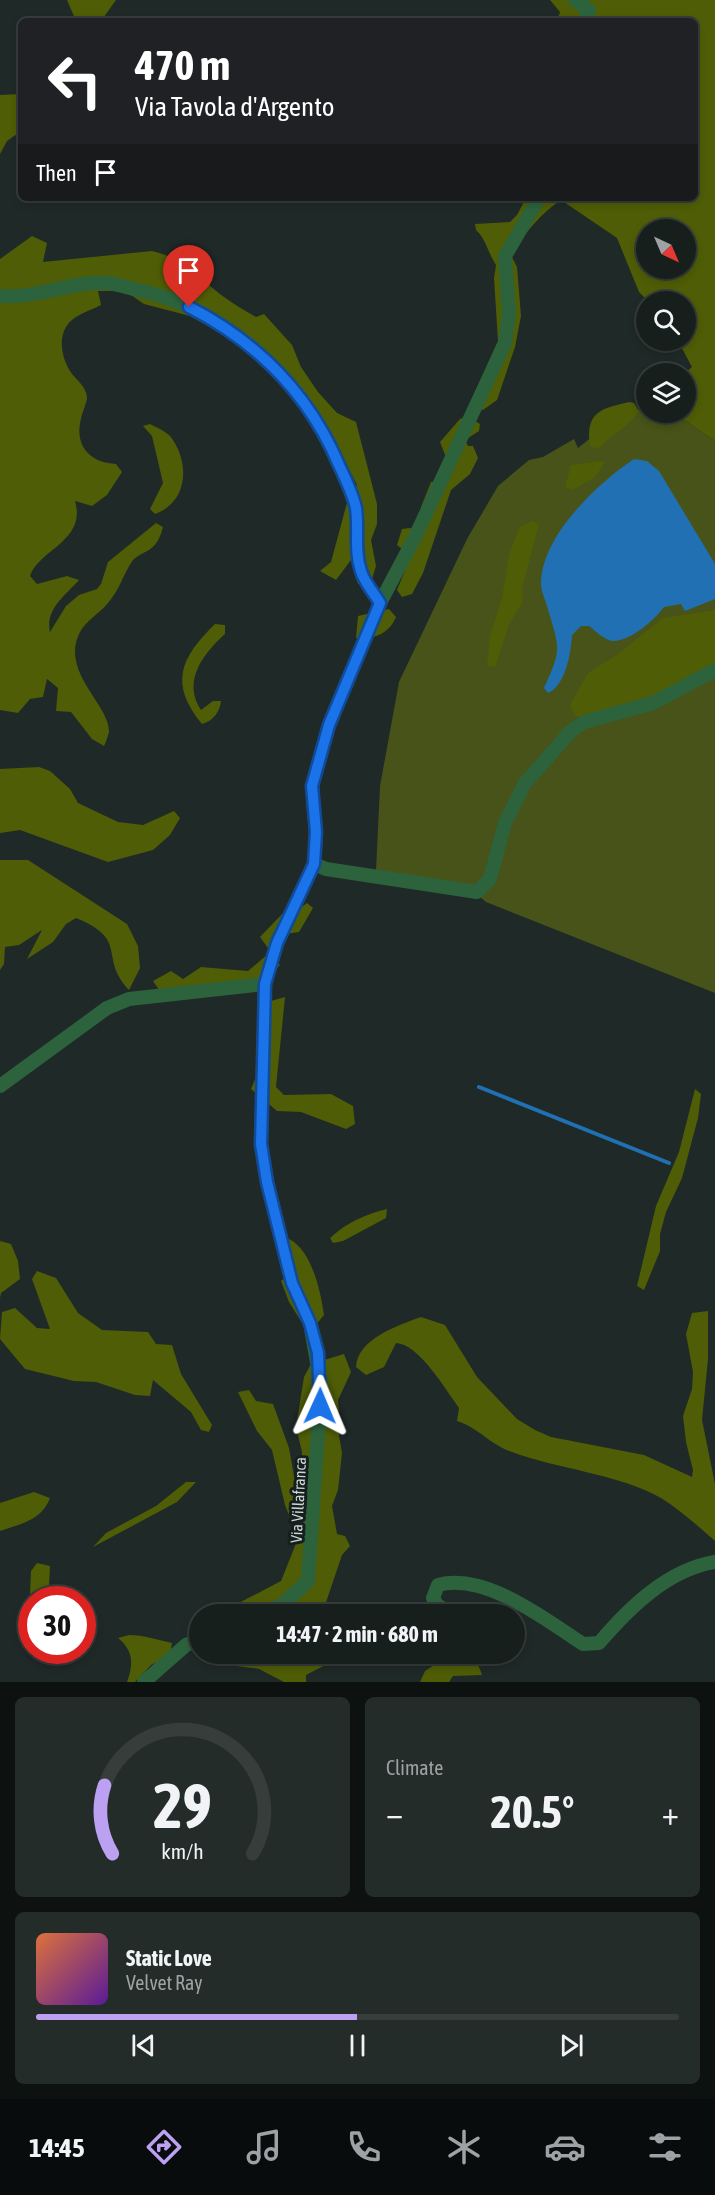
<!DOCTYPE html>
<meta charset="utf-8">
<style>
:root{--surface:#171f1d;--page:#242c2a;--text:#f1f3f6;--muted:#9ea2a4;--line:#363d3b;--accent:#bca0f2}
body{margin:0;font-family:"Asap Condensed",sans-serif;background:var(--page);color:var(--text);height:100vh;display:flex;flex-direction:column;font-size:22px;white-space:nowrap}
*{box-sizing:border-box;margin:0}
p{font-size:20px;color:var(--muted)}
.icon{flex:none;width:33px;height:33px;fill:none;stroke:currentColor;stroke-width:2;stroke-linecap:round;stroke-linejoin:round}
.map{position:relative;height:1682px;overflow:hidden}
.side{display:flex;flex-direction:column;gap:15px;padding:15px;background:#0d1110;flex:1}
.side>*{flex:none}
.hud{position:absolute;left:18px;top:18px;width:680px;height:183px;border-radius:9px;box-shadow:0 3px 9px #0003,0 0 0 2px var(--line);background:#202124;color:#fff;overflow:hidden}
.needle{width:39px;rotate:136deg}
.tools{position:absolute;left:636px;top:219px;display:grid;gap:12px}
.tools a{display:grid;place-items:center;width:60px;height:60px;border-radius:50%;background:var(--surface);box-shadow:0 3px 9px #0003,0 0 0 2px var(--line);font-size:30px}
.speed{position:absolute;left:18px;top:1586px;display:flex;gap:12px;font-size:30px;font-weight:700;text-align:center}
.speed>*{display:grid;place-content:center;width:78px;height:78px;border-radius:50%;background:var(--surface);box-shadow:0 3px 9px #0003,0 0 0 2px var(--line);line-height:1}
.speed .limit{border:9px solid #d22;background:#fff;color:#111}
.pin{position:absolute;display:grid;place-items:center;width:51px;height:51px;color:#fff;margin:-62px -26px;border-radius:50% 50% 50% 0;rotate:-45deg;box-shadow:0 0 6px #0007}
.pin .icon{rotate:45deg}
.me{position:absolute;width:66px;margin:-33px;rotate:1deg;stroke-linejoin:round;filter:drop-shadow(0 0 4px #0008)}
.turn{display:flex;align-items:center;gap:21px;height:126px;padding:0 18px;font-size:27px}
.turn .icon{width:78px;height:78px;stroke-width:2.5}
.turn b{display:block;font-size:42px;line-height:51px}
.then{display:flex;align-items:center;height:57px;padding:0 18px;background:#0003;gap:12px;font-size:22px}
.big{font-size:45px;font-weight:700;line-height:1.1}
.side .tile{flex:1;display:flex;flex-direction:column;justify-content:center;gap:9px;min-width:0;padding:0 21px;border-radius:9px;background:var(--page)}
.side .dial{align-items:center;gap:0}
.dial svg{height:156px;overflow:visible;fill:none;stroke:var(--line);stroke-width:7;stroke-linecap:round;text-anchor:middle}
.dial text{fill:var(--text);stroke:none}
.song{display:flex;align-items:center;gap:18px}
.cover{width:72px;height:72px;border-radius:9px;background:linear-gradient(135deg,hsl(20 70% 55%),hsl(270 70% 35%))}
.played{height:6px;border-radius:3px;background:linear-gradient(90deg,var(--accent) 50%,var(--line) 50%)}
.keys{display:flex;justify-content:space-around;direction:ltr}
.heat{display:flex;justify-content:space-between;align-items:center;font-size:33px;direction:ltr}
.side .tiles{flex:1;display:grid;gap:15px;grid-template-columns:1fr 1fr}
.tile:last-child{grid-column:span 2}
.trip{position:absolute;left:189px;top:1604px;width:336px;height:60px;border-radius:30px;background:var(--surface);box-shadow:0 3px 9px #0003,0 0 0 2px var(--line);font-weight:700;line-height:60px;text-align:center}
.tabs{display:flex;height:96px;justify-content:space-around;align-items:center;background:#090c0c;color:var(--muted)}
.tabs .icon{width:42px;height:42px}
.tabs .current{color:var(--accent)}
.tabs b{font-size:27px;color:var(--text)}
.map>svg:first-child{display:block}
.green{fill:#485319}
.forest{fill:#4f5d06;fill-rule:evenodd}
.water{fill:#2170b3}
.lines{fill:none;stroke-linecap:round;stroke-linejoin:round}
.stream{stroke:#2170b3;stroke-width:4}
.minor{stroke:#2c633d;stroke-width:14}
.route-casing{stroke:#114b97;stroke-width:15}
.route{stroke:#1a73e8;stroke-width:10}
.labels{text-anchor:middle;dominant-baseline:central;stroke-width:6;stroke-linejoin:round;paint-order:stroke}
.street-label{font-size:16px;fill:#cfd6d5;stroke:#15201e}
</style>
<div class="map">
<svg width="715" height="1682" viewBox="0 0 715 1682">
<rect width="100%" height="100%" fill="#1f2927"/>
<polygon class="green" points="646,407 646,412 674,413 715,441 715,993 486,902 469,888 376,871 380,786 399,682 467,539 498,486 529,460 543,457 574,439 578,448 614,419"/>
<g class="forest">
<polygon points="67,0 116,0 101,21 76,21"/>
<path d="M550 0H715V441L674 413 686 412 685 373 692 367 678 341 686 340V302L648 301 639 292 617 238 561 200C540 214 524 234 511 255L517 267 521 316 515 347 497 400 483 410 474 405 472 399 498 341 494 278 496 265C488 253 486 239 476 230L475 224 510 222 517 215 526 198H694V21H557L560 12ZM646 230H686V268H646Z"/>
<polygon points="21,94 21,131 7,141 0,154 0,95"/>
<path d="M32 236 47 243 43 262 152 251C192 261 195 276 224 297 234 304 245 311 256 317L264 314 292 345 301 367 318 392 337 413 356 422 377 504V524L371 540 376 566 372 579 358 584 354 572 356 562 351 560 336 580 320 571 331 562 348 499 357 485 326 424 296 384 272 377C271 344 256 343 231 326L215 330 190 316 144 304 125 291H98L101 305C92 310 80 313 72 320 56 333 61 359 72 374 78 381 86 387 87 397 87 403 82 412 81 419 74 446 90 463 116 464L122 472 107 495 92 506 75 501C87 541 38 550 30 576L37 584 67 576 79 580C65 596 45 609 50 632L66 606 79 595 97 589 101 584 108 562 156 523 163 527C156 556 140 549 131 563 122 577 120 589 108 603 100 613 85 621 79 634 61 673 110 705 109 732 108 736 106 742 104 746L92 739 71 712 56 711 58 688 47 679 43 697 30 699 18 713 0 710V259Z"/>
<path d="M630 402 634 403 639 411C628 428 612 434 598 449L590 446C585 412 601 408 630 402Z"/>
<polygon points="467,416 480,424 479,431 465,440 468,446 473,446 478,458 470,474 451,490 423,573 412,594 402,597 397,590 411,556 397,545 402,529 419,527 431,508 421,507 431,482 447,479 447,460 440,442 460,419"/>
<path d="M150 424C156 427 165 431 170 436 190 461 189 502 155 514L150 509 163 483 152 436 143 426Z"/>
<polygon points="599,461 605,462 595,477 573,490 565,487 571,465"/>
<polygon points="532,521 539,524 522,589 523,602 509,624 495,667 487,666 490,636 502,598 509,554 520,527"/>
<path d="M389 609 396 617C389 634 373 640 356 638L358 616Z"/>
<polygon points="715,610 715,667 678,690 589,719 575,716 570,705 588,673 618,654 663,618"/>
<path d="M215 624 225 625V634C203 654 182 681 201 710L213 701H221C220 712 213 721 202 724 169 684 180 658 215 624Z"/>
<polygon points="39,767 50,771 70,789 78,803 118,822 143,825 174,811 180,818 170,835 153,850 108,862 20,830 0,833 0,769"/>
<path d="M0 860H28L127 924 138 946 140 968 129 990C98 957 130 940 76 918L66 924 53 942 27 959 42 930 19 945 5 947 4 964 0 970Z"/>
<polygon points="307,903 313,908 299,932 285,934 268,948 260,937 283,913 299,909"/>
<polygon points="268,954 280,965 265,980 162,994 153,981 171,971 183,979 201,967 248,971"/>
<polygon points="285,997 276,1087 284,1095 331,1094 353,1106 355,1124 346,1129 301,1112 277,1111 251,1089 260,1068 258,1027 271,1001"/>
<polygon points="695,1089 701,1094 698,1118 682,1178 666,1212 660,1234 660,1251 644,1290 637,1286 656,1206 679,1152"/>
<path d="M387 1209 386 1218 343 1241 333 1243 330 1238C346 1223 366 1214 387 1209Z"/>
<path d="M289 1239C312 1250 321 1293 324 1315L315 1326H304L289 1302 281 1281 289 1275 286 1242Z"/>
<polygon points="0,1241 11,1244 18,1261 20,1279 1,1293 0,1298"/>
<polygon points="37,1271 56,1278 78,1313 102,1330 148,1332 156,1344 172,1345 181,1374 212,1425 209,1432 201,1430 191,1412 153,1380 150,1396 135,1395 96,1382 74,1381 25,1369 0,1339 2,1312 15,1308 37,1328 50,1329 32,1279"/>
<path d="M708 1311V1359L702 1420 715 1484V1541C698 1526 680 1510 661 1498 616 1473 560 1470 512 1452 489 1444 479 1428 457 1421L459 1408C446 1390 419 1344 396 1343L384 1367 366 1375 356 1367C357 1339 399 1325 421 1317L445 1325 477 1377 517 1419 535 1430 551 1437 644 1455 692 1477 693 1470 686 1442 683 1416 692 1389 693 1372 686 1334 692 1313Z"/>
<polygon points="344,1354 351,1372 338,1400 339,1414 336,1418 342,1453 338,1490 332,1506 337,1534 345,1536 350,1546 342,1555 322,1614 218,1614 281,1581 295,1546 296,1533 285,1505 272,1450 257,1431 238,1392 249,1390 256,1401 273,1404 289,1448 297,1493 300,1483 302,1452 296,1427 304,1377 311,1364"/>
<polygon points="186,1482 196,1482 177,1502 93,1547 106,1533 156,1506"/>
<path d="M34 1492 50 1498C42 1520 21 1524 0 1531V1503Z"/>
<polygon points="37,1563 50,1566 49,1587 53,1599 34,1599 30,1595 31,1571"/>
<path d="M129 1635C144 1635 158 1640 172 1643L170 1655 151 1665 135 1682H127C134 1664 133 1650 118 1638Z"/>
<polygon points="246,1653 336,1653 335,1660 306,1675 306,1682 284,1682 259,1669 221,1664"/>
<path d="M452 1653C469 1653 477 1658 482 1675L453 1676 449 1682H420L425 1671Z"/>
</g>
<path class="water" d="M634 459 647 461 659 471 715 564V599L685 611 681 604 664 607C654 620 631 641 613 641 605 641 596 631 589 626H581L572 635C571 652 566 685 548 693L544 688C563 647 559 648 547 606 545 599 541 591 541 584 541 536 598 483 634 459Z"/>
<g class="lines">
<polyline class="stream" points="479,1087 669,1163"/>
<g class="minor">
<polyline points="575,0 589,10 584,21"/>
<path d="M0 296C37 299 70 281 107 283 119 284 132 289 143 291 237 314 307 386 343 474 347 484 354 497 355 508 359 529 354 551 361 571 364 582 374 593 380 603"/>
<polyline points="314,864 326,869 477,892 490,879 505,823 525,783 571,731 584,722 653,703 715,670"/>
<polyline points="0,1086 107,1008 129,999 265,984"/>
<polyline points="261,1614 283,1604 308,1581 321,1385 310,1323 292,1283 267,1182 261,1144 265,984 277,943 314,864 316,832 312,786 329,725 380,603 415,537 505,343 509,313 505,256 539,198"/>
<path d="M453 1614 437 1605 433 1598 438 1585C485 1572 546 1620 583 1644L599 1643C629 1608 667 1570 715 1562"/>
<polyline points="144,1682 186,1645 200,1639"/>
</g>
</g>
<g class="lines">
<defs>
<path id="route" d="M189 307C257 342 309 394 339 465 345 478 353 494 356 508 359 529 354 551 361 571 364 582 374 593 380 603L329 725 312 786 316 832 314 864 277 943 265 984 261 1144 267 1182 292 1283 310 1323 318 1353 320 1406"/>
</defs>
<use href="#route" class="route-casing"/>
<use href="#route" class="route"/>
</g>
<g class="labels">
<g class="street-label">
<text transform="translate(298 1500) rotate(-87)">Via Villafranca</text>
</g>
</g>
</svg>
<div class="tools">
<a><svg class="needle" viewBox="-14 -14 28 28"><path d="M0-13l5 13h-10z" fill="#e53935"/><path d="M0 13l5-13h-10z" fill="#9ea2a4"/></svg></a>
<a><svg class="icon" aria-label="search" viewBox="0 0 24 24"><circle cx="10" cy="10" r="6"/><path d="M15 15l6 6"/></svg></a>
<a><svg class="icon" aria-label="layers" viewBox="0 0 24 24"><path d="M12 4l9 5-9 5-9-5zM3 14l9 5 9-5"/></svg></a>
</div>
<div class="speed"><div class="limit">30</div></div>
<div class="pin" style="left:189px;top:307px;background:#d93025"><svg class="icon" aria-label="arrive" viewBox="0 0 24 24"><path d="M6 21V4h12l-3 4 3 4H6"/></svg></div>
<svg class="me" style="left:320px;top:1406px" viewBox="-20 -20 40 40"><path d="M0-17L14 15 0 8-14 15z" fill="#1a73e8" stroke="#fff" stroke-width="4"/></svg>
<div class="trip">14:47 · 2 min · 680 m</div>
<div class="hud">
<div class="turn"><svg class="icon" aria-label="left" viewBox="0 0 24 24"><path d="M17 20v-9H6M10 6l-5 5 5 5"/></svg><div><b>470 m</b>Via Tavola d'Argento</div></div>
<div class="then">Then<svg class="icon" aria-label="arrive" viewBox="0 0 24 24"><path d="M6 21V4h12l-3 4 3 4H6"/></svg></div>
</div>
</div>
<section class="side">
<div class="tiles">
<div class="tile dial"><svg viewBox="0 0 100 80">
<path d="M14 69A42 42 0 1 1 86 69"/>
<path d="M14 69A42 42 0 0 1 10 34" stroke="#bca0f2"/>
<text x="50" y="56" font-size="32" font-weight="700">29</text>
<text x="50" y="72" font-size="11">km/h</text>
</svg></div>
<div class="tile"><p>Climate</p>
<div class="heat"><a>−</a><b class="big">20.5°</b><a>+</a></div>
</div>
<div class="tile">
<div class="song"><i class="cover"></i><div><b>Static Love</b><p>Velvet Ray</p></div></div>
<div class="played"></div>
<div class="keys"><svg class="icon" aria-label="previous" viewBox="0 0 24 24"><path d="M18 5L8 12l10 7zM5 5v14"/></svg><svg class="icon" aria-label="pause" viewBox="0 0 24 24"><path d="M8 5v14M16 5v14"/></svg><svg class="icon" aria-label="next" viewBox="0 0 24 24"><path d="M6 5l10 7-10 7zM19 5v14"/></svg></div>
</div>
</div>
</section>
<nav class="tabs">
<b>14:45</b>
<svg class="icon current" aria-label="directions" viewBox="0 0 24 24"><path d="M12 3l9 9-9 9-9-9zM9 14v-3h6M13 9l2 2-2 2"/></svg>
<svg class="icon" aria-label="music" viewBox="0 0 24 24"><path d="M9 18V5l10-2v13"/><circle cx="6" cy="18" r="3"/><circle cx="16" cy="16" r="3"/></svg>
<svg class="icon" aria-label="phone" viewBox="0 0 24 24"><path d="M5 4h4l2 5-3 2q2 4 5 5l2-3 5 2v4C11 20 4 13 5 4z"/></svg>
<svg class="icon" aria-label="climate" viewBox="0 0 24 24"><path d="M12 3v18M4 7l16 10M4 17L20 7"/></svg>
<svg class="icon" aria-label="car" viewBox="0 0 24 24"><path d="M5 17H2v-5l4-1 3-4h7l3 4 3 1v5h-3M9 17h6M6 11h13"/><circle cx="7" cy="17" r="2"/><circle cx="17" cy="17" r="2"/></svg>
<svg class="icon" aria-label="filters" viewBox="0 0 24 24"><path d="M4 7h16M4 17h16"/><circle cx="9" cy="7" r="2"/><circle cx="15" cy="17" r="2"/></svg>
</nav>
